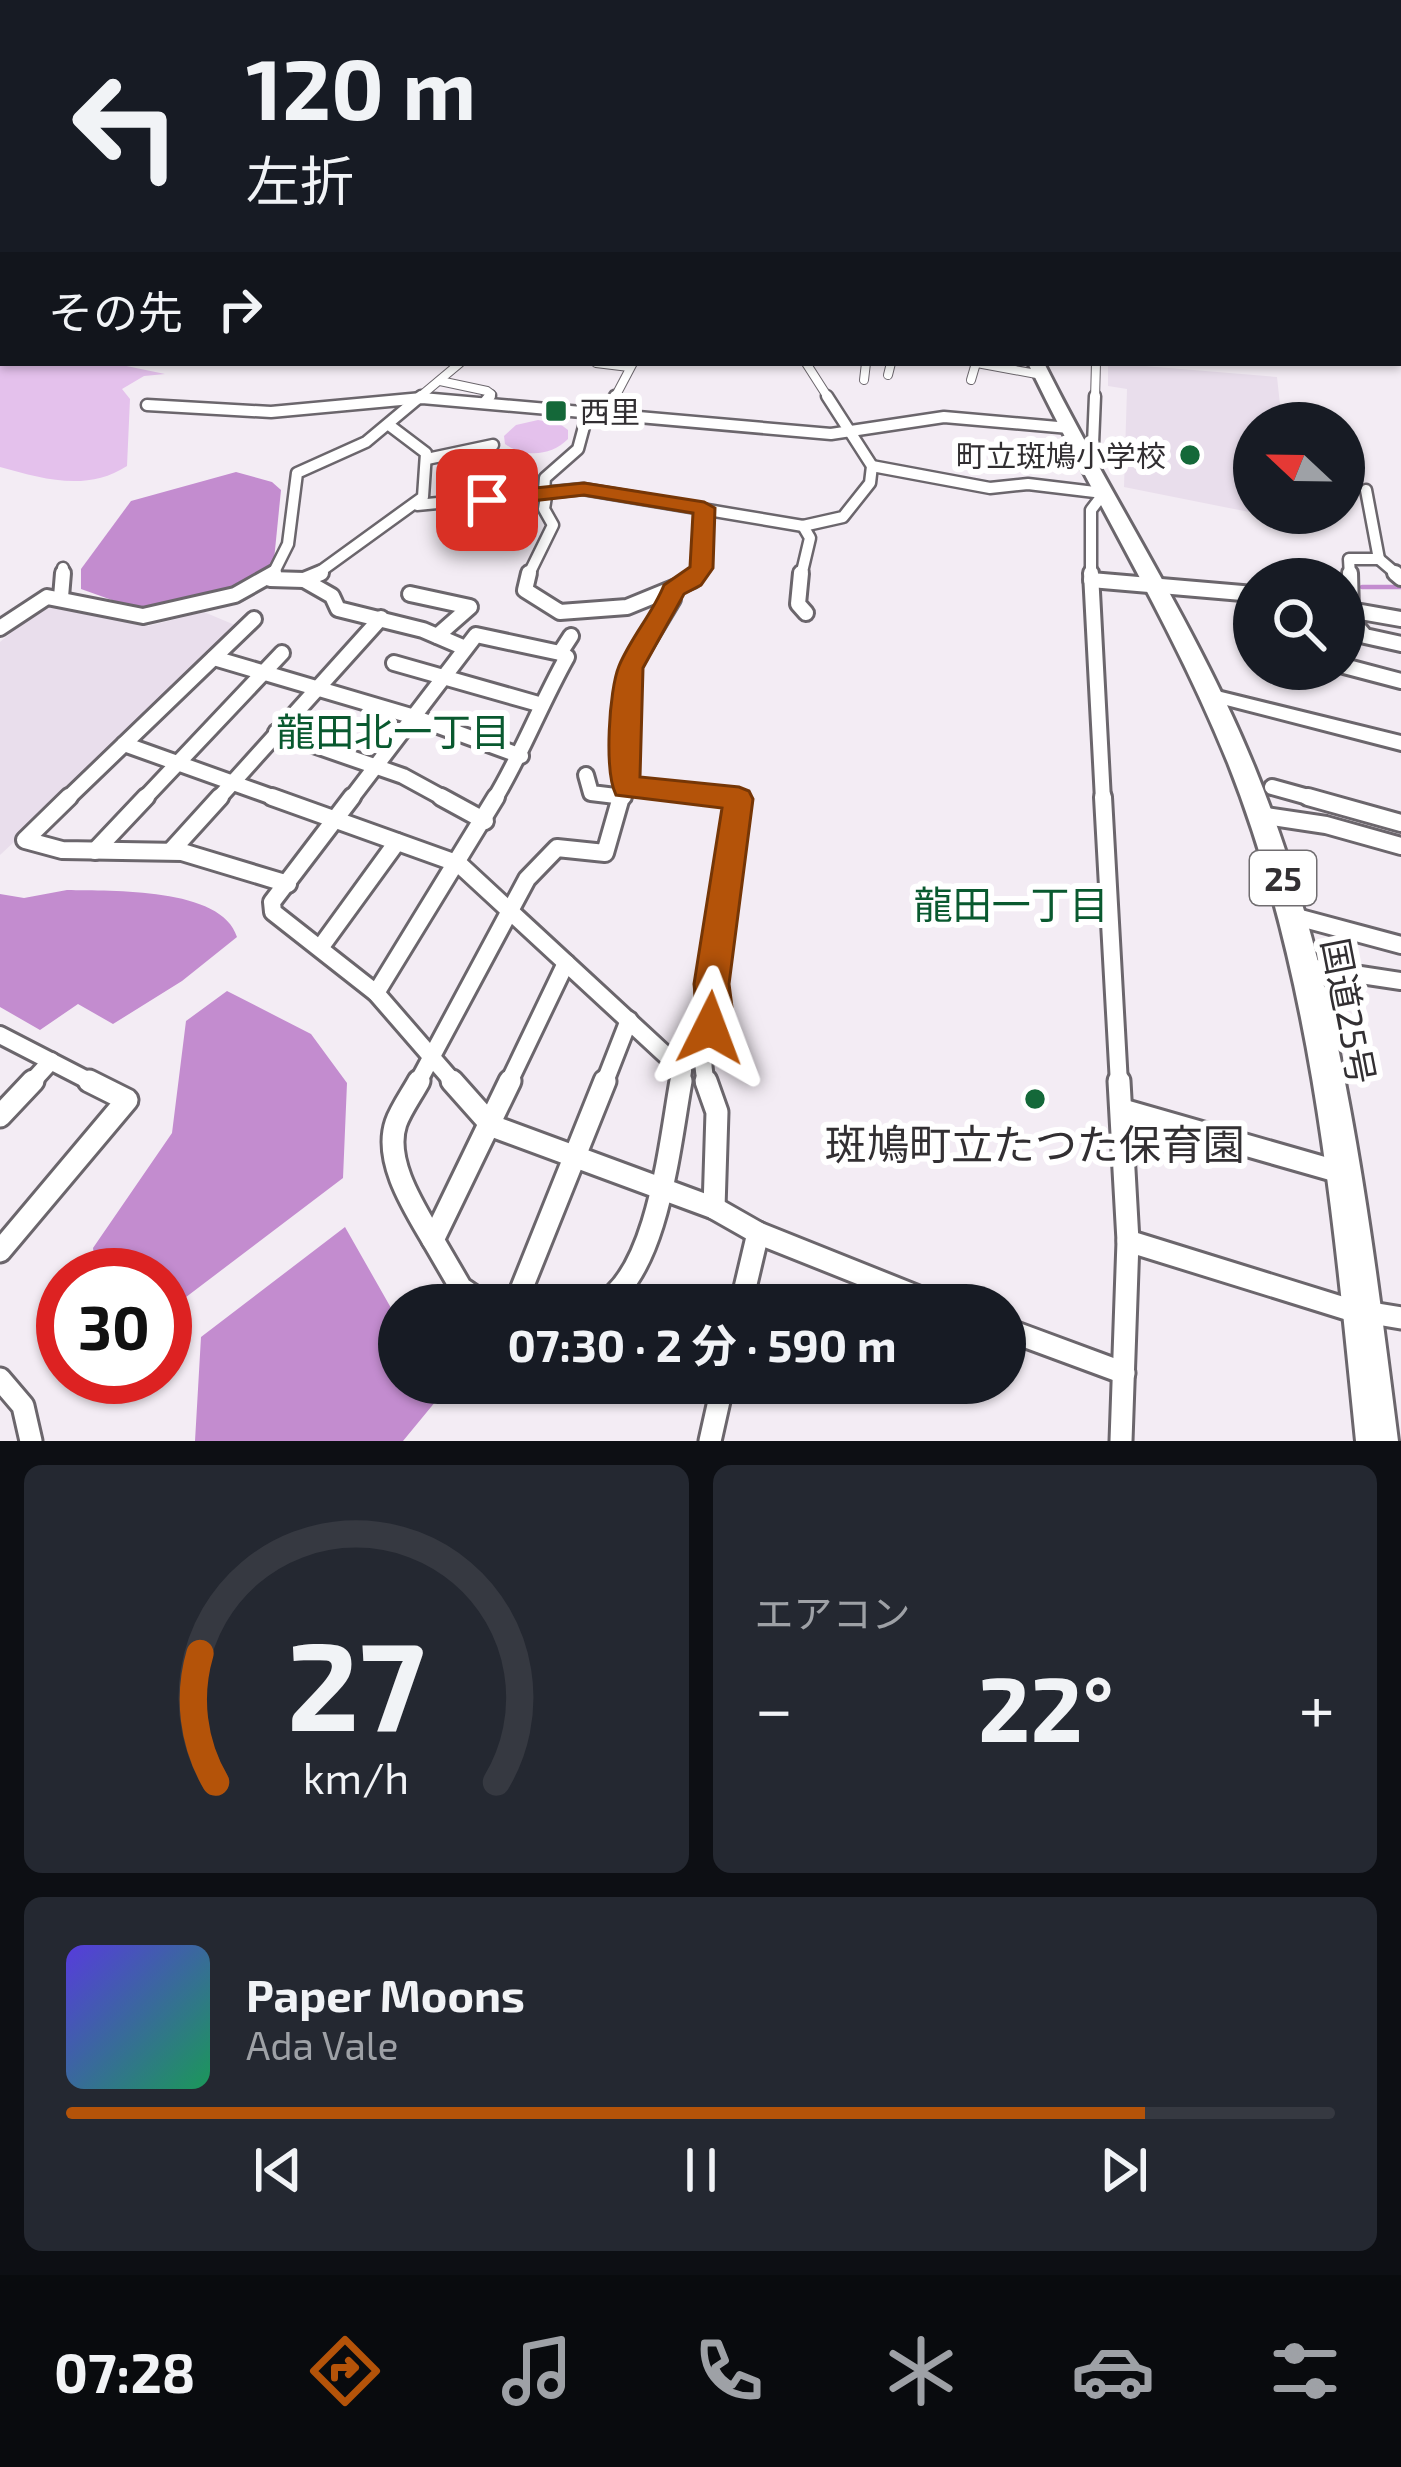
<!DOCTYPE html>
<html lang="ja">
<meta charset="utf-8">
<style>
:root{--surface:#171b24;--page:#242831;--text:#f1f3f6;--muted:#9ea1a6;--line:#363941;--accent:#b45309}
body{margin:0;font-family:"Exo 2","Noto Sans JP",sans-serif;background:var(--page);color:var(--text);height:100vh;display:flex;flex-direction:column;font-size:45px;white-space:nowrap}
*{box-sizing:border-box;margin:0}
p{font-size:39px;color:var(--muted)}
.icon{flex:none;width:66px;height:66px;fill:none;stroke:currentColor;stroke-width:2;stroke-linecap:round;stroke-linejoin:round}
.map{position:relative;height:1441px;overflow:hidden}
.details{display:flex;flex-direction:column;gap:24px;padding:24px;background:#0d0f14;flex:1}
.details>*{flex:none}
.top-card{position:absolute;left:0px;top:0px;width:1401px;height:366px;box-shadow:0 3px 9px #0004;background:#171b24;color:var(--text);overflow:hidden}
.needle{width:78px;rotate:292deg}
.buttons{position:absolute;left:1233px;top:402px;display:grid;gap:24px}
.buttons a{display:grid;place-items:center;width:132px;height:132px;border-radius:50%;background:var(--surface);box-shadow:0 3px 9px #0004;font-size:60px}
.speed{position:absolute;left:36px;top:1248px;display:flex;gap:24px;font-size:60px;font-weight:700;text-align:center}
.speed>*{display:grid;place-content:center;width:156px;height:156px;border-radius:50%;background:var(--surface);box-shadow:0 3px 9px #0004;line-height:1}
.speed .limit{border:18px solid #d22;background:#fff;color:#111}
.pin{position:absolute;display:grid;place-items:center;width:102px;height:102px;color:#fff;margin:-51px;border-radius:24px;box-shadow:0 6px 18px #0006}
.me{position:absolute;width:132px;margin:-66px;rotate:3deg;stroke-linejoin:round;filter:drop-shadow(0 0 9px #0008)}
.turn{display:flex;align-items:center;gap:42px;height:252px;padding:0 48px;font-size:54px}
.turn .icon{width:156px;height:156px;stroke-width:2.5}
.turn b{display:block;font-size:84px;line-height:102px}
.then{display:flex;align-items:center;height:114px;padding:0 48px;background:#0003;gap:24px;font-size:45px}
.big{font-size:90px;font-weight:700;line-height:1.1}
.details .tile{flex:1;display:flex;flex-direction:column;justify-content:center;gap:18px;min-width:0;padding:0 42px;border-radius:18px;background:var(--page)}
.details .dial{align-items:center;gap:0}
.dial svg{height:312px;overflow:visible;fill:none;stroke:var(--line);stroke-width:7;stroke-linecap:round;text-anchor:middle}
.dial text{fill:var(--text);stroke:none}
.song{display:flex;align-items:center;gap:36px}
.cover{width:144px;height:144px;border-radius:18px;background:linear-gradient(135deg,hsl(250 70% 55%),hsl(150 70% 35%))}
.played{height:12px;border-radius:6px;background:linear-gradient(90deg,var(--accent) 85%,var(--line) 85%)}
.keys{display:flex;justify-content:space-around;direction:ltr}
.heat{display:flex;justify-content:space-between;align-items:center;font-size:66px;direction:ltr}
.details .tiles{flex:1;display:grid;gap:24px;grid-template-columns:1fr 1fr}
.tile:last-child{grid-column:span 2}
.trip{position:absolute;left:378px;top:1284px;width:648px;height:120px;border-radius:60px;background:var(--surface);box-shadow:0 3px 9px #0004;font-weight:700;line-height:120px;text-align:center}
.dock{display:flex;height:192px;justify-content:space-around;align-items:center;background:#090b0e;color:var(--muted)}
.dock .icon{width:84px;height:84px}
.dock .on{color:var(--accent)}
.dock b{font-size:54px;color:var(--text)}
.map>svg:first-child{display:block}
.built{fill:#e9deec}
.green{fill:#e4c1ec}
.water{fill:#c38ccf}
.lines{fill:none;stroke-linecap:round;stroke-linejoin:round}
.stream{stroke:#c38ccf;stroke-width:4.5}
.river{fill:#c38ccf;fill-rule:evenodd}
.street-far5-casing{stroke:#6b666c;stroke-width:9}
.street-far4-casing{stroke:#6b666c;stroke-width:10}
.street-far3-casing{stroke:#6b666c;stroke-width:15}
.street-far2-casing{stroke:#6b666c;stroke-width:20}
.street-far1-casing{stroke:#6b666c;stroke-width:22}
.street-casing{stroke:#6b666c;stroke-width:27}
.secondary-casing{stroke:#6b666c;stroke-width:6}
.primary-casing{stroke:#6b666c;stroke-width:6}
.highway-casing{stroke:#6b666c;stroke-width:6}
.street-far5{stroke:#fff;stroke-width:6}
.street-far4{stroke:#fff;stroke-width:8}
.street-far3{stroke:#fff;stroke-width:10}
.street-far2{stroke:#fff;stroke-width:14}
.street-far1{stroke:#fff;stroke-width:16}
.street{stroke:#fff;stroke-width:21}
.secondary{fill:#fff;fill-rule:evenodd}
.primary{fill:#fff;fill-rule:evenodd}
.highway{fill:#fff;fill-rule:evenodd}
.route{fill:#b45309;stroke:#753606;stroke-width:3}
.poi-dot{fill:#146839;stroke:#fff;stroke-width:4.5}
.labels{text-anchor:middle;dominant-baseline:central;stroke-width:12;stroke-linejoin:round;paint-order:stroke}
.far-poi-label{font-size:30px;fill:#322f32;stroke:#fff;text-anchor:start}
.shield{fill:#fff;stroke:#706d70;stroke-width:3}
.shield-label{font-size:33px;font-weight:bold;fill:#322f32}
.street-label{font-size:36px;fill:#322f32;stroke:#fff}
.neighbourhood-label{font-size:39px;fill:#09592f;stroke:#fff}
.near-poi-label{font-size:42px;fill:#322f32;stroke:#fff}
</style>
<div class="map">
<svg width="1401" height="1441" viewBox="0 0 1401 1441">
<rect width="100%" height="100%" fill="#f3ecf4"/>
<g class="built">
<polygon points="1108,363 1277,377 1282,423 1254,423 1254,513 1283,513 1284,519 1124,487 1127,389 1108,386"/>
<polygon points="65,604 148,626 204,612 242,628 0,855 0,642 43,606"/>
</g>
<g class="green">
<path d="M0 335 3 363H112L165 374 144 376 122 389 130 399 127 466C87 492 43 479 0 467Z"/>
<path d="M538 420 560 424 568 430V439C551 456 525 458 505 444L504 436 516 425Z"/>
</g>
<g class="water">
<polygon points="236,472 272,482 281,490 274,560 248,586 140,610 81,589 81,569 131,501"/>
<path d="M67 890C111 891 222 887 237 937L182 981 113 1024 78 1004 40 1030 0 1007V894L24 898Z"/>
<polygon points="227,991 311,1034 347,1083 343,1178 165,1313 165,1275 97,1275 93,1248 172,1133 186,1021"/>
<polygon points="345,1227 399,1322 399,1383 437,1383 445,1390 403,1441 195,1441 201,1337"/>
</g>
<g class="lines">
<polyline class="stream" points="1362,587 1401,587"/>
<g class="river">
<polygon points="3,257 3,265 0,266 0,258"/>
<rect x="1398" y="331" width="3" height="8"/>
</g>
<defs>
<polyline id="street-far5" points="1398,187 1401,201"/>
<g id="street-far4">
<polyline points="596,363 629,367"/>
<polyline points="806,363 829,399"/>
<polyline points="977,363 1042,375"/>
<polyline points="888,375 891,363"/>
<polyline points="864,380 866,363"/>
<polyline points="971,380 976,363"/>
<polyline points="440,381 487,391 491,394 487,399"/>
<polyline points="412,399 433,399"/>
<polyline points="417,399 460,363"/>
<polyline points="614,399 633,363"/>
<polyline points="1095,399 1096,363"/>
</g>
<g id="street-far3">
<polyline points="485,402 490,396"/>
<polyline points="147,405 271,412 422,398 831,434 944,417 1069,428"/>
<polyline points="606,413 615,396"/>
<polyline points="1084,457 1093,444 1095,396"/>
<polyline points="427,459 493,445"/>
<polyline points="872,466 990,488 1028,484 1103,493"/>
<polyline points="544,491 545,478 578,449 588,412"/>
<polyline points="417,505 583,489 803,526 843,517 870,483 872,466 827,396"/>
<polyline points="1379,559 1399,576"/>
<polyline points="62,576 63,568"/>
<polyline points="272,576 288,544 297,473 366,442 421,396"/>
<polyline points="314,576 423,497 426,453 389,425"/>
<polyline points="528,576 553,525 544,509 547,490"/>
<polyline points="696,576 702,568 704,509"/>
<polyline points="801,576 810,538 803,526"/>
<polyline points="1091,576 1091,510 1104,493"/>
<polyline points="1350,576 1349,559 1379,559 1366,490"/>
</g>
<g id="street-far2">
<polyline points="529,573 525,590 560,612 627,607 693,580 698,573"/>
<polyline points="801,573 798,604 806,613"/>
<polyline points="1091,573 1103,800"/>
<polyline points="1350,573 1351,611"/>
<polyline points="1395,573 1401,578"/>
<polyline points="270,579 304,580 321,573"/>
<polyline points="304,580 332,596 338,609 423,630 465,648"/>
<polyline points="1091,580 1254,594"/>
<polyline points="410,594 470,607 437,636"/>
<polyline points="61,597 63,573"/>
<polyline points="1344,609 1401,619"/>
<polyline points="1344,611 1365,636 1401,644"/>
<polyline points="0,628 47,597 143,616 235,595 274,573"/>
<polyline points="214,658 411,716 521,756"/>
<polyline points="394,663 542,705"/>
<polyline points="1344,666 1401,681"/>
<polyline points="276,732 403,776 447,800"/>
<polyline points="124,744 281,800"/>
<polyline points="586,775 591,793 624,797"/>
<polyline points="627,787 739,800"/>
<polyline points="1272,787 1319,800"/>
<polyline points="66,800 254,619"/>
<polyline points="143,800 282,653"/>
<polyline points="217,800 381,618"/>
<polyline points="350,800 476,635 560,653"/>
<path d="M494 800C522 754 540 705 567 657L560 653 571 636"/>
<polyline points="621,800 630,671 673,599 672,590"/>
</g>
<g id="street-far1">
<polyline points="69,797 25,840 62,850 182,852 288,884"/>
<polyline points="272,797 459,864 683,1071 681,1084"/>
<polyline points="352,797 272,902 273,912 376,993 455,1084"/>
<polyline points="441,797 485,821"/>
<polyline points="1103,797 1119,1084"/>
<polyline points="1308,797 1401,823"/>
<polyline points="1259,815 1326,825 1401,846"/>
<polyline points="95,851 146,797"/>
<polyline points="171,851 220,797"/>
<polyline points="1293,916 1401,945"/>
<polyline points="320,948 397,842"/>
<polyline points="1308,967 1401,981"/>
<polyline points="376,993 496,797"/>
<polyline points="0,1035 95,1084"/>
<polyline points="30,1084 51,1061"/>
<polyline points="417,1084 527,879 557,848 605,853 621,797"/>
<polyline points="508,1084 566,963"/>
<polyline points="604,1084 629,1020"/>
<path d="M707 1084C695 1049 717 1019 711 984L739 799 721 797"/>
</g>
<g id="street">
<path d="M419 1081C412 1094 401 1109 396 1123 383 1161 415 1209 433 1240L510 1081"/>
<polyline points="452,1081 492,1126 714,1208 758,1233 938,1305"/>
<polyline points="706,1081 717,1112 714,1208"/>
<polyline points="1119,1081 1128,1241 1121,1441"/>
<polyline points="1123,1110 1343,1173"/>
<polyline points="0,1116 33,1081"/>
<polyline points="433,1240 461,1288 486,1305"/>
<polyline points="1128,1241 1347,1309 1401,1318"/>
<polyline points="0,1251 127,1100 89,1081"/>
<polyline points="515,1305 605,1081"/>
<path d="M600 1305C658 1275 670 1141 681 1081"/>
<polyline points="741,1305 758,1233"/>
<polyline points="1005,1329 1124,1373"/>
<polyline points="0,1379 23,1406 31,1441"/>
<polyline points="710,1441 723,1383"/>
</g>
<g id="secondary">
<rect x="0" y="147" width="3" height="4"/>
<polygon points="1209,689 1401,736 1401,750 1203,699 1200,695"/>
</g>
<rect id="primary" x="1398" y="218" width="3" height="6"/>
<path id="highway" d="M1028 363H1044C1111 498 1197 626 1254 766 1342 981 1369 1213 1398 1441H1356C1333 1213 1313 978 1228 763 1172 624 1092 497 1028 363Z"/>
</defs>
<use href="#street-far5" class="street-far5-casing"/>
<use href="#street-far4" class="street-far4-casing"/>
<use href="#street-far3" class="street-far3-casing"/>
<use href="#street-far2" class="street-far2-casing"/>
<use href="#street-far1" class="street-far1-casing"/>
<use href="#street" class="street-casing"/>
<use href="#secondary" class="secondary-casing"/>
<use href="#primary" class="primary-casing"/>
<use href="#highway" class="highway-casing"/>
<use href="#street-far5" class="street-far5"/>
<use href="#street-far4" class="street-far4"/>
<use href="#street-far3" class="street-far3"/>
<use href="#street-far2" class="street-far2"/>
<use href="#street-far1" class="street-far1"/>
<use href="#street" class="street"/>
<use href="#secondary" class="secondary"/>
<use href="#primary" class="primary"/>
<use href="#highway" class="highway"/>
</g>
<linearGradient id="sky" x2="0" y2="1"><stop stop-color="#99a4de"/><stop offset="0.42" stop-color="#faf6fa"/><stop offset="1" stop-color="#faf6fa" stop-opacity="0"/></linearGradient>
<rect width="1401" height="349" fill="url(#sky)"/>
<path class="route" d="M584 483 704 502 715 508 713 568 701 585 684 594 643 668 640 777 739 787 749 791 753 799 729 984 732 1007 723 1040 710 1045 697 1040C690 1023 697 1003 694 984L722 808 616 795C604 771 609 690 619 666 631 637 653 613 664 585L690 567 693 513 584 495 487 506 476 500 487 493Z"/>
<g class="poi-dot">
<rect x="544" y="399" width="24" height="24" rx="6"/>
<circle cx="1190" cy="455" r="12"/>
<circle cx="1035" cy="1099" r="12"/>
</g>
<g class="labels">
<g class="far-poi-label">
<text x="580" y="411">西里</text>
<text x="1166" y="455" text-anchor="end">町立斑鳩小学校</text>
</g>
<rect class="shield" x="1250" y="851" width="66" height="54" rx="9"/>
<g class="shield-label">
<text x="1283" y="878">25</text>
</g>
<g class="street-label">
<text transform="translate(1350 1011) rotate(79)">国道25号</text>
</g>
<g class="neighbourhood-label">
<text x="393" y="730">龍田北一丁目</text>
<text x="1011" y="903">龍田一丁目</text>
</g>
<g class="near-poi-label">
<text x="1035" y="1143">斑鳩町立たつた保育園</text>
</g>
</g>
</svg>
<div class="buttons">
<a><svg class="needle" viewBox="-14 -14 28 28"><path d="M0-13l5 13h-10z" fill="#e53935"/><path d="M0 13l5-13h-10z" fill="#9ea1a6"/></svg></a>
<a><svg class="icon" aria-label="search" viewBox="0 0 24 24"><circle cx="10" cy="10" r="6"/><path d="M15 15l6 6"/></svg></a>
</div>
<div class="speed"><div class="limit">30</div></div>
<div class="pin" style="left:487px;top:500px;background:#d93025"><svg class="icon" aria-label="arrive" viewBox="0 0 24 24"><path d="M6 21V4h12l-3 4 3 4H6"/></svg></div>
<svg class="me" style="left:710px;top:1028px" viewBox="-20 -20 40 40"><path d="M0-17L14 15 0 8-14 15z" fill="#b45309" stroke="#fff" stroke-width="4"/></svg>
<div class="trip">07:30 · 2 分 · 590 m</div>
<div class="top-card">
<div class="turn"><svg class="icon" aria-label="left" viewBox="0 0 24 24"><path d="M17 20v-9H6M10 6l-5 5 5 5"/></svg><div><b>120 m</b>左折</div></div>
<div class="then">その先<svg class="icon" aria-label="right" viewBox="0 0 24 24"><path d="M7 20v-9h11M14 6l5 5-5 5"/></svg></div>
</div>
</div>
<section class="details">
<div class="tiles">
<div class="tile dial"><svg viewBox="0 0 100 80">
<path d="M14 69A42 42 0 1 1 86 69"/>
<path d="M14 69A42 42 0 0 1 10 36" stroke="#b45309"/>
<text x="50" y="56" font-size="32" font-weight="700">27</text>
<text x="50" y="72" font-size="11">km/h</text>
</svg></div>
<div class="tile"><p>エアコン</p>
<div class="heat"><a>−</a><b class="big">22°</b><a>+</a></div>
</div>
<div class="tile">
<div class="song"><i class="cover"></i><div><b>Paper Moons</b><p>Ada Vale</p></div></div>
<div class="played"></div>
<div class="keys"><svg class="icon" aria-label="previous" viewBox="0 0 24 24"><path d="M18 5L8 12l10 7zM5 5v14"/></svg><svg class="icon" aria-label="pause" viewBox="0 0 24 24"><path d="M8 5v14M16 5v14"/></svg><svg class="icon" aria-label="next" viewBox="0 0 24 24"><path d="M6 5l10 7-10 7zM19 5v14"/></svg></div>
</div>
</div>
</section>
<nav class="dock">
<b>07:28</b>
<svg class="icon on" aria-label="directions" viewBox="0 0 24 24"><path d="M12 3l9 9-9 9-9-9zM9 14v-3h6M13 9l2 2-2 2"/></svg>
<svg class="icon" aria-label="music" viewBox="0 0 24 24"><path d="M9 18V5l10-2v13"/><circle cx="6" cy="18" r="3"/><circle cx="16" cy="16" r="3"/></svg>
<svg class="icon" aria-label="phone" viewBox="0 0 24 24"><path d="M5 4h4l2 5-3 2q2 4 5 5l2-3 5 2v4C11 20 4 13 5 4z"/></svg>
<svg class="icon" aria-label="climate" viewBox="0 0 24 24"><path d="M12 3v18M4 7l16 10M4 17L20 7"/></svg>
<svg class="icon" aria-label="car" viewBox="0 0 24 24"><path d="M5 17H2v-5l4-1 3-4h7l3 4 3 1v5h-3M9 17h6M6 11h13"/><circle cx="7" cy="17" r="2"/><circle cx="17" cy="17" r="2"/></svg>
<svg class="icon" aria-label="filters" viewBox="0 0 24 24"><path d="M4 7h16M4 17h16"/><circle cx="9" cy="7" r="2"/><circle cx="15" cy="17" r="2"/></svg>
</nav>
